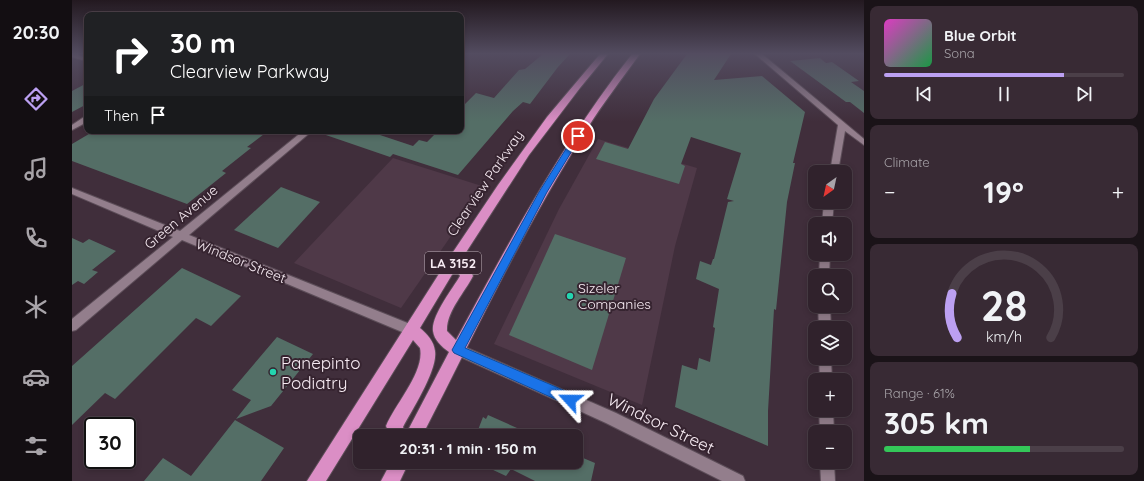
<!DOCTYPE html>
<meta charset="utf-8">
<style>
:root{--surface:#30222c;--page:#382a34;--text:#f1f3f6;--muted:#a8a4a9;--line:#4b3f48;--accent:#bca0f2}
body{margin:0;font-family:Quicksand,sans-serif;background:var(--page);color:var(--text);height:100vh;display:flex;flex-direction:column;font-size:15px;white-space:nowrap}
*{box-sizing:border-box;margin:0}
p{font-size:13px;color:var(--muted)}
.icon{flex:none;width:22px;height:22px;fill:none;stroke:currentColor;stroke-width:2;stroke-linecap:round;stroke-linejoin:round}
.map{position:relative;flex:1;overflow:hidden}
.details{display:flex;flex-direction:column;gap:6px;padding:6px;background:#1a1318;width:280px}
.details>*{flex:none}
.hud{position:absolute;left:12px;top:12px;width:380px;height:122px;border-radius:8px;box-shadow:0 2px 6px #0003,0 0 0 1px var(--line);background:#202124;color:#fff;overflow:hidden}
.needle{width:26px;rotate:213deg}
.controls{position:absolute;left:736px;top:165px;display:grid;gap:8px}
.controls a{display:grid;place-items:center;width:44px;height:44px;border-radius:8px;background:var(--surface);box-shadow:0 2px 6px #0003,0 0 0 1px var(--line);font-size:20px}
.speed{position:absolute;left:12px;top:417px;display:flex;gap:8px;font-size:20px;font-weight:700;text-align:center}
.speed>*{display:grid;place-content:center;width:52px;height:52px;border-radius:50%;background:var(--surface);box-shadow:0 2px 6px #0003,0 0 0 1px var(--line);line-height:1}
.speed .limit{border:2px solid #111;border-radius:6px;background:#fff;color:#111}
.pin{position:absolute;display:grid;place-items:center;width:34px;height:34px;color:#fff;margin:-17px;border:2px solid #fff;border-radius:50%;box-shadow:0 1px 4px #0007}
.me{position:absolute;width:44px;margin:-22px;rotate:294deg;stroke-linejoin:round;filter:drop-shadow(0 0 3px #0008)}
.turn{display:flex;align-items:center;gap:14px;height:84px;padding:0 20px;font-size:18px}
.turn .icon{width:52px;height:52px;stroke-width:2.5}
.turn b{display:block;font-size:28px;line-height:34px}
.then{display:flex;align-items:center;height:38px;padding:0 20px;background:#0003;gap:8px;font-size:15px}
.big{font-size:30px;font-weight:700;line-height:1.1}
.details .tile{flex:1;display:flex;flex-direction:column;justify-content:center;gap:6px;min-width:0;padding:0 14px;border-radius:8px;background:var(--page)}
.details .dial{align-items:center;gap:0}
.dial svg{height:104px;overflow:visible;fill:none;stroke:var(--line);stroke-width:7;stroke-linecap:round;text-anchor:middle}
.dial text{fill:var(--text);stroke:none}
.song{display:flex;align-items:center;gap:12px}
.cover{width:48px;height:48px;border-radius:6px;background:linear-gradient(135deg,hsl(310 70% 55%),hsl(140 70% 35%))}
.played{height:4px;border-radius:2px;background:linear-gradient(90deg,var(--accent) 75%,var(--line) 75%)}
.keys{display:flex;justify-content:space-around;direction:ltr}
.heat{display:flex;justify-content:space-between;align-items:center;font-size:22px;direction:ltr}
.charge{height:6px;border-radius:3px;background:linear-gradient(90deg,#34c759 61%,var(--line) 0)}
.trip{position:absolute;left:281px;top:429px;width:230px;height:40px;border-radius:8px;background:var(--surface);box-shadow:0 2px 6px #0003,0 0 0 1px var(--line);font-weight:700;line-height:40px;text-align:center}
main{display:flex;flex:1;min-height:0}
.dock{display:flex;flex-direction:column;width:72px;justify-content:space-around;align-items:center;background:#130e12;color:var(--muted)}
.dock .icon{width:28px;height:28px}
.dock .active{color:var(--accent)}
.dock b{font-size:18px;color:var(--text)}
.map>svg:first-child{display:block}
.built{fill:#4f3948}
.building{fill:#546e66}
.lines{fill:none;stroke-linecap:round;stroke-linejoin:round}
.street-casing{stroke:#5c4d58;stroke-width:2}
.highway-casing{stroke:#5c4d58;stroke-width:2}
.street{fill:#937e8c;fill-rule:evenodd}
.highway{fill:#db8ec5;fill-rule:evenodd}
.route{fill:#1a73e8;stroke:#114b97}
.poi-dot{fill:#23d5af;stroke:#362430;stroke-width:1.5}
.labels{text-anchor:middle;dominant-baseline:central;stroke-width:4;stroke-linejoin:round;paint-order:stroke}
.shield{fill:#362430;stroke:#bdafb8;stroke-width:1}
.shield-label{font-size:13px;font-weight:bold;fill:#f7ebf3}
.street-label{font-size:14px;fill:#f7ebf3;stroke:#362430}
.poi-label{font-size:14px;fill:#f7ebf3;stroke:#362430;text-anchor:start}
.near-poi-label{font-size:17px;fill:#f7ebf3;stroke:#362430;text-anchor:start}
.near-street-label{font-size:17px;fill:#f7ebf3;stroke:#362430}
</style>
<main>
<nav class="dock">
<b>20:30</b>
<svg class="icon active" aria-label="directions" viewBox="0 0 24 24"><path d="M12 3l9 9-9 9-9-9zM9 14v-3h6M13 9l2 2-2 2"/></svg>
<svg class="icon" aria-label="music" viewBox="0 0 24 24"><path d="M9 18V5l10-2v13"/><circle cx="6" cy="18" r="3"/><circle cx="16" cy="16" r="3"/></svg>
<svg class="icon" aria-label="phone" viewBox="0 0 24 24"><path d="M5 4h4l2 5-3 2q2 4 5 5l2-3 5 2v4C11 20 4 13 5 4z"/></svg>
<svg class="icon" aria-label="climate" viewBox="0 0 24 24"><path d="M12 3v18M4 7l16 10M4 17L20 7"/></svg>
<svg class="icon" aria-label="car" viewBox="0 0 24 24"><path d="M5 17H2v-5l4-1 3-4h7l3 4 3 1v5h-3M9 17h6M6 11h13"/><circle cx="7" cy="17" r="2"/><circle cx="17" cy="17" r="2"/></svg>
<svg class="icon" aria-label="filters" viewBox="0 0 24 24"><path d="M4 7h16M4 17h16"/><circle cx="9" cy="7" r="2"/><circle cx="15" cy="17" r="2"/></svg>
</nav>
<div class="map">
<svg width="792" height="481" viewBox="0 0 792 481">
<rect width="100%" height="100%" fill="#402e3b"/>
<g class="built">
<polygon points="526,139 625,168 603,246 570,405 422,344 487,209"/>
<polygon points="321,158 413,187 329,308 222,263"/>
</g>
<g class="building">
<polygon points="471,54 498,54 486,67 458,104 451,102 441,111 386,175 321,154 318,157 248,133 249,131 296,131 341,146 347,140 355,142 366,131 389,131 389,108 404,93 422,98 447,70 453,69"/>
<polygon points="615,54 659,54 642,80 690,76 733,112 721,163 723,163 715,202 704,310 702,309 696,411 696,446 603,407 610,365 625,370 627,358 638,362 643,328 641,327 647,289 624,279 628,261 639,265 641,259 642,259 656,202 662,201 655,199 669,153 619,137 609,164 613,166 607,184 524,159 533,142 556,149 582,99"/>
<polygon points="748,58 754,63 760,62 787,81 779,82 792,91 792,113 778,102 774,102 718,61"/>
<polygon points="15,83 15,104 0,112 0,91"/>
<polygon points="22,131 196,131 175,147 179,148 150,171 154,173 115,204 0,161 0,144"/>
<polygon points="209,187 248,202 206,248 162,230"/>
<polygon points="483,234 554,258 520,370 437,335"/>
<polygon points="0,238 11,243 17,239 44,251 20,270 26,272 12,284 6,281 0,285"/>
<polygon points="110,268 169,296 139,326 124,318 43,399 33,393 0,425 0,366"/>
<polygon points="205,337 241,354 199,406 164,419 179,400 160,390"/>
<polygon points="416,415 463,436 406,436 408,432 406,430 411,417 414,419"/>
<polygon points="163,420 212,448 189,481 72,481 91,458 119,476"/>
<polygon points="504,455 523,463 519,481 463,481 439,469 434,476 404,462 504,462"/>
</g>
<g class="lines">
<defs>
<g id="street">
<polygon points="0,54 5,54 13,58 10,60 0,57"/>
<polygon points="683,54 690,54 792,139 792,145 773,131 766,172 758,172 766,125"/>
<polygon points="12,117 15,117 15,122 0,130 0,125"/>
<polygon points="231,131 240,131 117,235 343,326 345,330 343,334 339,335 335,334 110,240 4,330 0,331 0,319 101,237 0,194 0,188 108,231"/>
<polygon points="752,202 762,202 760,224 750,224"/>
<polygon points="748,254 758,254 757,276 747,276"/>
<polygon points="746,306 758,306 759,328 747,328"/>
<polygon points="386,344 544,413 671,476 673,481 650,481 534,423 382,354 380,350 382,346"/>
<polygon points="747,358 759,358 760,380 748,380"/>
<polygon points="747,410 761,410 762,432 748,432"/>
<polygon points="748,462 762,462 763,481 749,481"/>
</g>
<g id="highway">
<path d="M528 54H536L508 88 457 155 391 257 401 276C393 292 374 312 375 331L384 340C437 242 490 143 560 54H568C550 79 531 103 515 129 452 227 403 333 350 436H318L314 426C323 404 353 372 348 348L341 340 254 481H235L379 255 426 185 475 117ZM384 268 388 276C381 288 359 316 361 331 362 340 370 347 377 352L334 434 331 427C340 410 366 370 363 351 362 341 355 334 348 328Z"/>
<polygon points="319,462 337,462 328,481 309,481"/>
</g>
</defs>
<use href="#street" class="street-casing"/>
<use href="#highway" class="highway-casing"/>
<use href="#street" class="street"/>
<use href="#highway" class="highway"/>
</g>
<linearGradient id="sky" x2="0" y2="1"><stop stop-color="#231920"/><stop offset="0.44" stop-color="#534c60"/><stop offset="1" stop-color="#534c60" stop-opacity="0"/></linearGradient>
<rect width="792" height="122" fill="url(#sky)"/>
<polygon class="route" points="506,134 509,136 475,192 393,348 503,395 504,400 503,404 498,406 382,353 380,350 467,192 502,136"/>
<g class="poi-dot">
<circle cx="498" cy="296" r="4"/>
<circle cx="201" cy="372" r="4"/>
</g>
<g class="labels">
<rect class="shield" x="353" y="252" width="56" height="22" rx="3"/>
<g class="shield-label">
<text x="381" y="263">LA 3152</text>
</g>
<g class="street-label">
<text transform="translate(413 183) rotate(-56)">Clearview Parkway</text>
<text transform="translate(109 217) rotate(-40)">Green Avenue</text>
<text transform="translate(169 261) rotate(22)">Windsor Street</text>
</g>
<g class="poi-label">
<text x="506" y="288">Sizeler<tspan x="506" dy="16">Companies</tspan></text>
</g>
<g class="near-poi-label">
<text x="209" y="362">Panepinto<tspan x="209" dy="20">Podiatry</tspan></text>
</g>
<g class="near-street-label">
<text transform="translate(589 423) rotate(26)">Windsor Street</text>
</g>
</g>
</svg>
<div class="controls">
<a><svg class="needle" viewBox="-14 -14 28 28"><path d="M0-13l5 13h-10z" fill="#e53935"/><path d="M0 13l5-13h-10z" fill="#a8a4a9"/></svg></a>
<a><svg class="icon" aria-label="sound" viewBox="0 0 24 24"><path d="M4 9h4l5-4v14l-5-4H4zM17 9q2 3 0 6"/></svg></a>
<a><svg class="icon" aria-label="search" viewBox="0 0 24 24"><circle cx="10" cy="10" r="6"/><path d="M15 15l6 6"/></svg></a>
<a><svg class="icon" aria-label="layers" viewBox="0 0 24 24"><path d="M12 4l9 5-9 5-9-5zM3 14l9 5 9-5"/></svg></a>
<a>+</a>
<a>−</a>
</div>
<div class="speed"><div class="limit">30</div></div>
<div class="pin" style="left:506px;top:136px;background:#d93025"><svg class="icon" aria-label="arrive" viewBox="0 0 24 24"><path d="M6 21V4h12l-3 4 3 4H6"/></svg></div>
<svg class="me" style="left:498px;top:400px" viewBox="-20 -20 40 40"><path d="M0-17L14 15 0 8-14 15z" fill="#1a73e8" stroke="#fff" stroke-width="4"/></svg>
<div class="trip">20:31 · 1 min · 150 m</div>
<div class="hud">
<div class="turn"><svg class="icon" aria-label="right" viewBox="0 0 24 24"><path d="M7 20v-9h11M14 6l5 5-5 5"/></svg><div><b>30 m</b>Clearview Parkway</div></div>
<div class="then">Then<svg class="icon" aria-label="arrive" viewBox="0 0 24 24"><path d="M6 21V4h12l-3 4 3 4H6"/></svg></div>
</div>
</div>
<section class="details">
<div class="tile">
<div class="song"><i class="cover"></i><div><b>Blue Orbit</b><p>Sona</p></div></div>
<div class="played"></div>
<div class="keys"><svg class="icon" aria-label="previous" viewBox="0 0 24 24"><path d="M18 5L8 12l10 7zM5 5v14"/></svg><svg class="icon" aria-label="pause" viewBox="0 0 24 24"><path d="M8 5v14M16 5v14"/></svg><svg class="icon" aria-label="next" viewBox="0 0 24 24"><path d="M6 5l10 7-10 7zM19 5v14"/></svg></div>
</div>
<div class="tile"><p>Climate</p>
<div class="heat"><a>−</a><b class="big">19°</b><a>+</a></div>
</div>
<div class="tile dial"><svg viewBox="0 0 100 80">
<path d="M14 69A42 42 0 1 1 86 69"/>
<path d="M14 69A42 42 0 0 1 10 35" stroke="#bca0f2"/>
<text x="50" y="56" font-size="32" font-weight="700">28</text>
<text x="50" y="72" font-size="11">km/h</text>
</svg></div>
<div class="tile"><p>Range · 61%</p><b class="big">305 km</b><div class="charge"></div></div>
</section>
</main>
